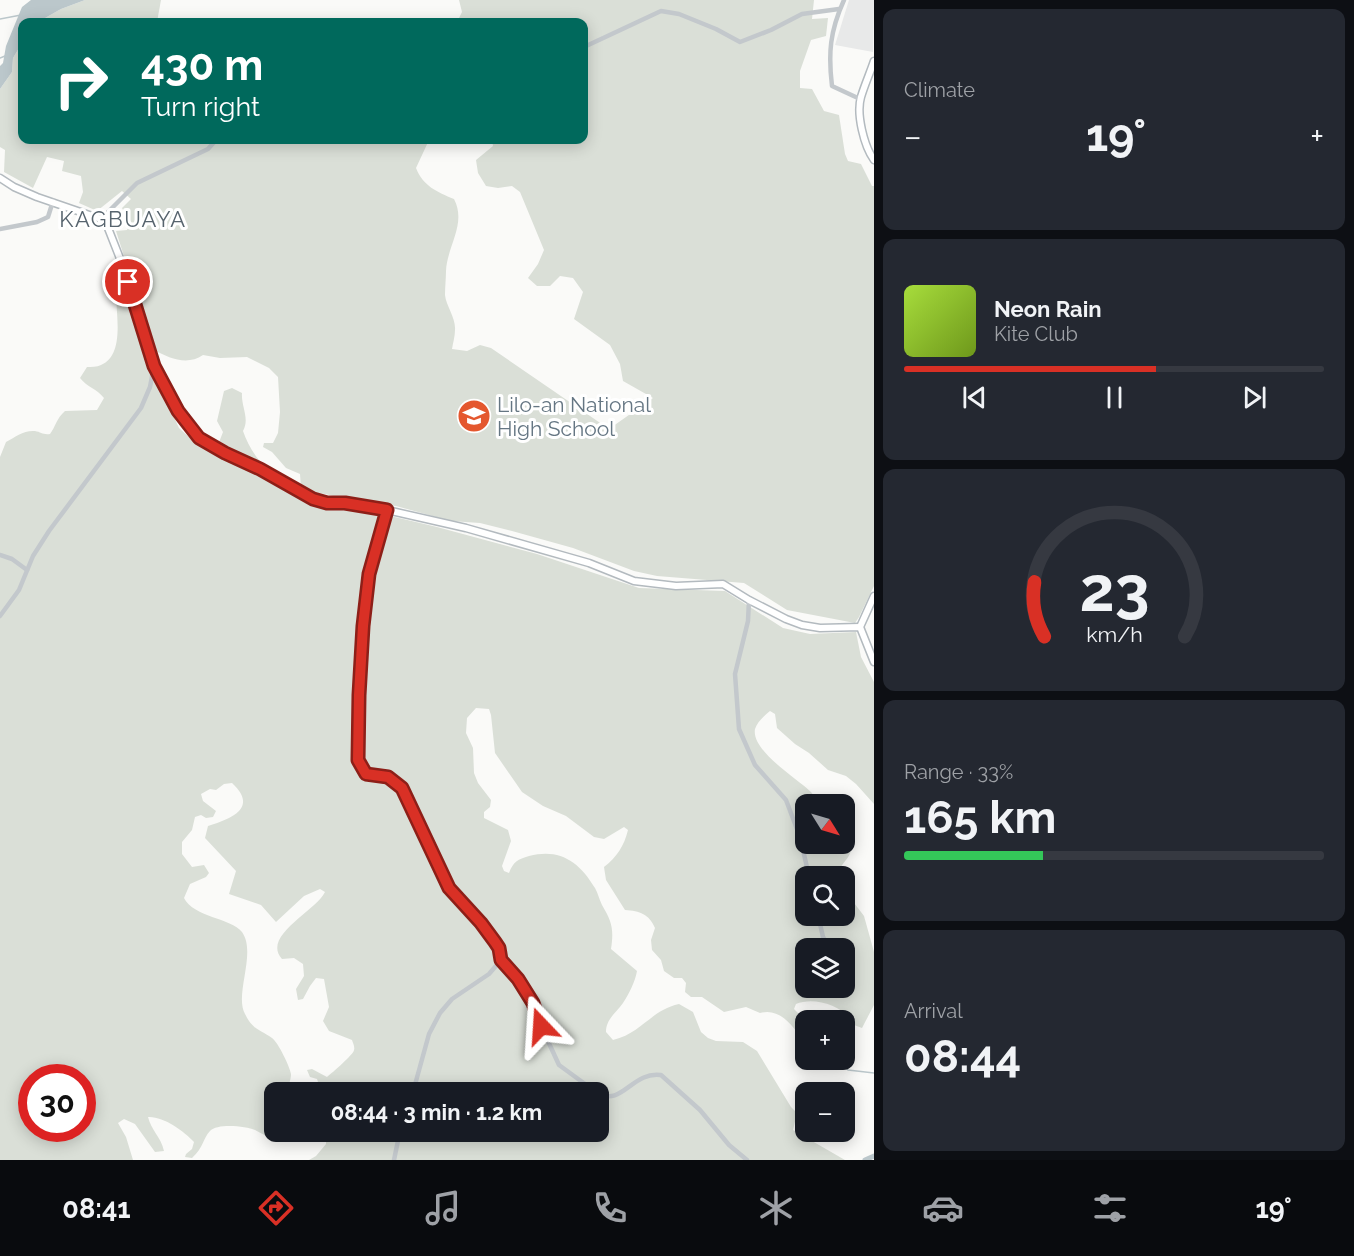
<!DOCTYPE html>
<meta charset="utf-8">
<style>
:root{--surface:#171b24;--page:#242831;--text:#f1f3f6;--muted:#9ea1a6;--line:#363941;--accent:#d93025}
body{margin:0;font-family:Raleway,sans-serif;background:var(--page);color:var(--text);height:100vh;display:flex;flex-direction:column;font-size:22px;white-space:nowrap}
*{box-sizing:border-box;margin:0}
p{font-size:20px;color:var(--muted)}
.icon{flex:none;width:33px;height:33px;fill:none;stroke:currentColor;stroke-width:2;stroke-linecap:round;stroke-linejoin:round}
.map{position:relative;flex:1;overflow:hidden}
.sheet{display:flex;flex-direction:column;gap:9px;padding:9px;background:#0d0f14;width:480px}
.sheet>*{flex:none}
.guide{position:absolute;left:18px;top:18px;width:570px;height:126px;border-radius:12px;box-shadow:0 3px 15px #0003;background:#00695c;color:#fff;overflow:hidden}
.needle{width:39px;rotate:127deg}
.tools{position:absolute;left:795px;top:794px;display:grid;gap:12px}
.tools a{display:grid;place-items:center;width:60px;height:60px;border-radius:12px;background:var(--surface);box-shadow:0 3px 15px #0003;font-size:30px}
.speed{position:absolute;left:18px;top:1064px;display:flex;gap:12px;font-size:30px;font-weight:700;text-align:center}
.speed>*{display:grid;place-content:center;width:78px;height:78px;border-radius:50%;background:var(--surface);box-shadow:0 3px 15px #0003;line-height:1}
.speed .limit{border:9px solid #d22;background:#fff;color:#111}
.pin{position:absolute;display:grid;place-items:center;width:51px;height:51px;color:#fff;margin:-26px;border:3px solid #fff;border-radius:50%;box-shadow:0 2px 6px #0007}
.me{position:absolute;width:66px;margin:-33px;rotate:340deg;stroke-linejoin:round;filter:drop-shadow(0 0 4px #0008)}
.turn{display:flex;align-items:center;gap:21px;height:126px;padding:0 24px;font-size:27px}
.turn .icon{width:78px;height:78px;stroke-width:2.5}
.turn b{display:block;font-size:42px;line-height:51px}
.big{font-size:45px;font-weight:700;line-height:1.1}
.sheet .tile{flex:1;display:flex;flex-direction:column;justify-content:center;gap:9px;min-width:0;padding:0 21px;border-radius:12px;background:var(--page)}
.sheet .dial{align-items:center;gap:0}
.dial svg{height:156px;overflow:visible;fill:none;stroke:var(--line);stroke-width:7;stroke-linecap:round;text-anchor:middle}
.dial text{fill:var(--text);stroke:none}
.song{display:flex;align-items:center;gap:18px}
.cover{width:72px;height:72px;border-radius:9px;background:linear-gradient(135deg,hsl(80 70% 55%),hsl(80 70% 35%))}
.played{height:6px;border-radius:3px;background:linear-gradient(90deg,var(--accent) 60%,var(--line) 60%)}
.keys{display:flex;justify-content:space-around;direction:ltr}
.heat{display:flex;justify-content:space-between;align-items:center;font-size:33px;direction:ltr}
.charge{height:9px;border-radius:4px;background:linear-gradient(90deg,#34c759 33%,var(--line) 0)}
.trip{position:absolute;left:264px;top:1082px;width:345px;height:60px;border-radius:12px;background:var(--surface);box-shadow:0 3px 15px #0003;font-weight:700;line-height:60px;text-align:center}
.tabs{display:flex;height:96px;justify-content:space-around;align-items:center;background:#090b0e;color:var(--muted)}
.tabs .icon{width:42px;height:42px}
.tabs .selected{color:var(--accent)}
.tabs b{font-size:27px;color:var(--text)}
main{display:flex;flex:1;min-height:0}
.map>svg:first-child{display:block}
.built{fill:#e8e9e9}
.green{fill:#dadfd7;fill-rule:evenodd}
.water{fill:#bbc7cb}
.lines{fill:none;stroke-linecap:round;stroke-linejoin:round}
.stream{stroke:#bbc7cb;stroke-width:1.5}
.canal{stroke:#bbc7cb;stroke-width:5}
.secondary-casing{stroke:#b3babf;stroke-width:9}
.street{stroke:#c3c8cc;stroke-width:4.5}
.secondary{stroke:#fff;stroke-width:6}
.route-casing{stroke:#8d1f18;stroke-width:15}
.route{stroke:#d93025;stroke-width:10}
.labels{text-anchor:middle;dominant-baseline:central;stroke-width:6;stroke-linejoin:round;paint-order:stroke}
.poi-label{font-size:21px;fill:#657683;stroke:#fff;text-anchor:start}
.neighbourhood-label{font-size:22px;letter-spacing:1.5px;fill:#57646e;stroke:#fff}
</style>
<main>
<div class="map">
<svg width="874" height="1160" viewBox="0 0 874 1160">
<rect width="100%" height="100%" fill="#fafaf8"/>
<polygon class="built" points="849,0 874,0 873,52 835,45"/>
<g class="green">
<polygon points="85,0 161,0 157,22 38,22 61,9"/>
<path d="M459 0H814L812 19 828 18 826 36 811 40 800 71V88L812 89 824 111 839 115 845 154 848 161 861 164 872 186H874V586L859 617 855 623 787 610 744 583 657 576 634 571 573 548 512 531 480 523 451 521 396 506 357 502 325 494 308 492 301 488 300 474 286 468 272 452 263 447 264 443H273L278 433 280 412 278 377 269 368 247 357 220 358 203 355C187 366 169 358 154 350L116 231 127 230 130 223 122 208 131 199 122 191 97 211 79 203 83 192 81 176 62 171 64 161 47 157 33 188 4 172 5 150 0 147V89L12 72 13 58 22 43V140H429L416 168C423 186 437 192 454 199 467 224 447 246 446 271 446 278 445 287 445 295 446 306 456 318 455 330 455 336 453 343 452 349L467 351 480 345 491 348 609 429 653 398 623 381 620 364 610 345 574 319 583 292 573 278 560 276 550 286H537L528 278 538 264 544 250 520 192 512 186 498 188 486 186 478 173 476 160 493 146 492 140H584V22H457L462 12Z"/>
<path d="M120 289 126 290 157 381 179 428 191 439 201 445 309 501 318 504 365 510 437 527 537 554 639 588 725 591 783 628 810 634 856 632 861 657 874 682V804L856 784 846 776 828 770 809 753 795 744 777 728 775 714 770 711C765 715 757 722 755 729 751 751 798 779 811 792 814 796 817 800 820 804H806V843H844L845 836C861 855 840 860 837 876H806V915H844L845 891 864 916 874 952V1005L862 1028 854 1025C846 1006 814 996 796 1004L794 1009 805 1020V1043C794 1028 781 1007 760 1013L746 1007 724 1012 702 997H691L685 992 686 983 682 978H674L664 971 661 960 652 950 651 940 655 928C649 914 640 911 625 910L606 880 604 867C617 857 624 846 628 830L624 827 604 839 594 837 566 816 543 806 522 792 495 753 491 715 489 709 476 708 467 718 466 733 473 748 474 773 478 783 491 800 490 807 484 812V818L508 830 511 841 502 866 504 871 509 873C513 862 518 859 529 856 559 848 579 861 595 888 598 893 599 899 602 905 612 922 614 929 611 949L637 971C635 982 629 994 623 1003 616 1013 606 1019 606 1032L613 1040C642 1033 651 1010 679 1004L693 1012 701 1032 708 1038 716 1041 743 1042 757 1051 791 1107 797 1113 793 1130 845 1160H309L316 1156 326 1144V1131H598V1092L321 1091 317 1079 310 1077 307 1070 312 1069 327 1077C332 1073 354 1054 354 1050 355 1047 353 1043 352 1040L329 1031 323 1021 329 1007 324 979 316 978 310 986 303 999 298 1000 296 989 304 976 303 964 294 958 282 959C261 936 316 911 325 892L320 889 304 896 276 922 261 905 229 894 236 871 205 838 208 826C231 819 259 808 232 783L224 784 216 790 210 789 201 794 203 801 216 811 213 817 206 818 201 815 195 817 192 830 182 842V854L192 867 204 865 209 873 206 877 190 884 184 898C193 917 231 918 242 932 257 953 234 994 245 1014 253 1030 259 1029 272 1038 278 1042 290 1067 291 1074 291 1080 288 1087 286 1092H274V1114L272 1119 274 1123V1131H278L279 1133 277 1139C268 1138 263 1134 255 1130 246 1126 217 1123 210 1131 203 1138 204 1147 192 1158L185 1157 186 1154 192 1149 194 1142C184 1131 163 1116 148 1117 151 1130 161 1137 164 1151L155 1152 135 1124 124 1119 118 1123 126 1137 133 1160H0V457L6 442C15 437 24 430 35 431 41 432 43 435 50 434 56 426 56 419 65 411L97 410 104 398C97 389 87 387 80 378L87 367C91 367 97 367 101 365 125 355 116 314 116 293ZM806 948H844V987H806ZM32 1077H82V1128H32Z"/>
<path d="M232 388 242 393C241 407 250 418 243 431 247 443 256 460 267 467 275 471 281 474 288 479L286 482 218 445 223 432 217 421 224 391Z"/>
</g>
<polygon class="water" points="31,0 85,0 61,9 38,22 22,22 22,43 13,58 12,72 0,89 0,66 3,63 6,46 22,7"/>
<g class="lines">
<g class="stream">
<polyline points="0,19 21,15"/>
<polyline points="0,58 5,56"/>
<polyline points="836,1059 848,1070 874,1073"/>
</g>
<polyline class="canal" points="865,1160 874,1156"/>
<defs>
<g id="secondary">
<path d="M874 61C870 73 865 84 861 97 856 114 864 146 874 160"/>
<polyline points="0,178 14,187 37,197 101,219 108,228 121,261 154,366 178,411 189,426 199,438 225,453 260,469 313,499 327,503 345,503 387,510 466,528 589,563 634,581 676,586 723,584 749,600 786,619 802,625 820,628 860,627 874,662"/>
<polyline points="860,627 874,596"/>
</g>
</defs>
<use href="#secondary" class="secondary-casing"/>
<g class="street">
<path d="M844 0C830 31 828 53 832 86L860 99"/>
<polyline points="584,47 661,11 679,14 716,29 740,42 771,30 802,14 839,9"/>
<polyline points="101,219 137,183 208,149 216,140"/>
<polyline points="0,229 37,222 48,217 53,201"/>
<polyline points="387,510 369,574 363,625 359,695 358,760 366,774 388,777 401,788 432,849 449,888 481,923 495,942 499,948 501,960 489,974 452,999 440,1013 429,1034 413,1092"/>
<polyline points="0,555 12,559 27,570"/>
<polyline points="749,600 748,621 735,674 739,729 755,765 786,800 800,837 809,876"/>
<polyline points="0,616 19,590 33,556 49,531 141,408 150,387 154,366"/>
<polyline points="818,915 823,937 830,948"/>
<polyline points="501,960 518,979 533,1003 541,1026 559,1065 596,1092"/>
<path d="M598 1093C622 1107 632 1071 661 1075L700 1110 729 1145 747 1160"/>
<polyline points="394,1160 400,1131"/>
</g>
<use href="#secondary" class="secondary"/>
</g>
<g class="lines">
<defs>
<polyline id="route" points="128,282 154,366 178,411 199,438 225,453 260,469 313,499 327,503 345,503 387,510 369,574 363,626 359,695 358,760 366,774 388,777 402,788 449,888 481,923 495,942 499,948 501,960 518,979 533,1003 541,1026"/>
</defs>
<use href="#route" class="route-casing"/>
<use href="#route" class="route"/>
</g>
<defs>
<symbol id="school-disc" viewBox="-11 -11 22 22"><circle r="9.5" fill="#e4572e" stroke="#fff"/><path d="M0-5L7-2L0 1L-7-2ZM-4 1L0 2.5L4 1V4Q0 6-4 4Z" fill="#fff"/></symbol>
</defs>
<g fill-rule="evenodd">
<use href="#school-disc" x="455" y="397" width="38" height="38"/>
</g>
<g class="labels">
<g class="poi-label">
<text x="497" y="404">Lilo-an National<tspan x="497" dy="24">High School</tspan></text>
</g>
<g class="neighbourhood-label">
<text x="123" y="219">KAGBUAYA</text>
</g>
</g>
</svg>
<div class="tools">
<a><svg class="needle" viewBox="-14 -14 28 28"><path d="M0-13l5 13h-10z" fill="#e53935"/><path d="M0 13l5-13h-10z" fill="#9ea1a6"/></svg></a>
<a><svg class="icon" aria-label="search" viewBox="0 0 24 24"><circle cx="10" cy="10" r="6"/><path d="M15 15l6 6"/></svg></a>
<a><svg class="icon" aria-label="layers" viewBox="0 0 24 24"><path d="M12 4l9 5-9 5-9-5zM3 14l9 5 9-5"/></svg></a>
<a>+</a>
<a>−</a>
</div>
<div class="speed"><div class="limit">30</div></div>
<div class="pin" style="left:128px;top:282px;background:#d93025"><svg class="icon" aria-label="arrive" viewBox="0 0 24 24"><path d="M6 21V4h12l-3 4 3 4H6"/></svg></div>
<svg class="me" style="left:541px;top:1026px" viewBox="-20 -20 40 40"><path d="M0-17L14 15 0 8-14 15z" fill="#d93025" stroke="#fff" stroke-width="4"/></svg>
<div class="trip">08:44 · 3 min · 1.2 km</div>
<div class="guide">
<div class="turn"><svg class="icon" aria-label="right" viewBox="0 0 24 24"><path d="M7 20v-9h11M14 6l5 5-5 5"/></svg><div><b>430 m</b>Turn right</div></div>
</div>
</div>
<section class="sheet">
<div class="tile"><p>Climate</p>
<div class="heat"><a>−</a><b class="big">19°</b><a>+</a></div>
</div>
<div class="tile">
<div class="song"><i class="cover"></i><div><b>Neon Rain</b><p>Kite Club</p></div></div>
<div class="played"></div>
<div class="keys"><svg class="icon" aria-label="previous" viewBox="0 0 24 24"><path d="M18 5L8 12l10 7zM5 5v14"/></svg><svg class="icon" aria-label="pause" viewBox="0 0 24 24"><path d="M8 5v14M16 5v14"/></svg><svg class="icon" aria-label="next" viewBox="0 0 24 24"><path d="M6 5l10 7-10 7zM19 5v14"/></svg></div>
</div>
<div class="tile dial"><svg viewBox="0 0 100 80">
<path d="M14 69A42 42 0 1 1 86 69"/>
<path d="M14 69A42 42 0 0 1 9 41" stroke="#d93025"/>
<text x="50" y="56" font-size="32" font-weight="700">23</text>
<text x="50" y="72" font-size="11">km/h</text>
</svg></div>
<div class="tile"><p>Range · 33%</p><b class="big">165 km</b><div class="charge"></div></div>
<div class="tile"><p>Arrival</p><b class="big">08:44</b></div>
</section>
</main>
<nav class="tabs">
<b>08:41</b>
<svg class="icon selected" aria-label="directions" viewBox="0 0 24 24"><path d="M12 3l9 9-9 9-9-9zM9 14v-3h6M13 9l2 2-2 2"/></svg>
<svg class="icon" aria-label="music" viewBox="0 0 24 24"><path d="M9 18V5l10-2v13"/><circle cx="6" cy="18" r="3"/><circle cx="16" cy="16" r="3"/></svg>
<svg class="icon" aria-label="phone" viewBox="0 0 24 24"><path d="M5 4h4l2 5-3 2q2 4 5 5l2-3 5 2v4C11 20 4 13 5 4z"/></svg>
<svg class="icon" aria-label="climate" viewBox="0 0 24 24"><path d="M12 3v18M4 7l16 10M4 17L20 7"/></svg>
<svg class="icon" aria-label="car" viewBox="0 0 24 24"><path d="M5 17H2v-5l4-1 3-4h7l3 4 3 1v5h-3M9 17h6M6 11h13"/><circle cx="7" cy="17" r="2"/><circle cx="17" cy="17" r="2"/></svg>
<svg class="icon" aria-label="filters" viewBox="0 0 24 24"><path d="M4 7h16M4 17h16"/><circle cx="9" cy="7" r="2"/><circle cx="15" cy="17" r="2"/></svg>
<b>19°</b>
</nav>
